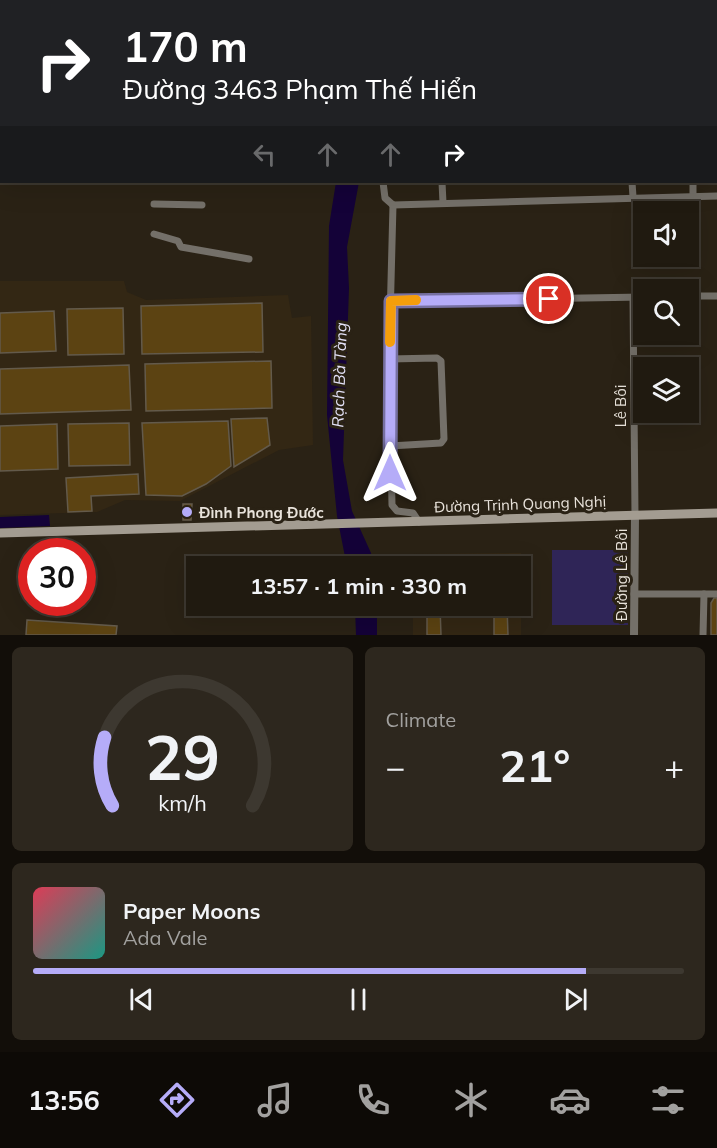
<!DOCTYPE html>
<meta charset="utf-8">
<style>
:root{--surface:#201a10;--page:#2d271e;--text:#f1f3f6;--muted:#a2a19f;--line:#3d3830;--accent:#b5acf8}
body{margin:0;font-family:Mulish,sans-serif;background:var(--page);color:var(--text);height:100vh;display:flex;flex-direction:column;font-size:22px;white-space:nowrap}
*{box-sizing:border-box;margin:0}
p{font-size:20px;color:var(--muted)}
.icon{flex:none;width:33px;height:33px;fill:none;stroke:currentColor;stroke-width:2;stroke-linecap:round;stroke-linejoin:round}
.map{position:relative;height:635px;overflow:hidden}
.sheet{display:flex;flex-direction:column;gap:12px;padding:12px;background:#120e09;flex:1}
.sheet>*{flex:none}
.banner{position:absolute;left:0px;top:0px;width:717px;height:183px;box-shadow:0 6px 24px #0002,0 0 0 2px var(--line);background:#202124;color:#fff;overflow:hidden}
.fabs{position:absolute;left:633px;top:201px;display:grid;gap:12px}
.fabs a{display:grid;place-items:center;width:66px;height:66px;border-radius:0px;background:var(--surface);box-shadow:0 6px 24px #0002,0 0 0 2px var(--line);font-size:30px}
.speed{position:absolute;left:18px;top:538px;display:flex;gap:12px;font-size:30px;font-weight:700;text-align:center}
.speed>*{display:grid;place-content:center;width:78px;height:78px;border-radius:50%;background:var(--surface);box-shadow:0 6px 24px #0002,0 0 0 2px var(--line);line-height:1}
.speed .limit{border:9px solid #d22;background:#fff;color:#111}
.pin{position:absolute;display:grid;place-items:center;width:51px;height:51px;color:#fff;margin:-26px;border:3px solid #fff;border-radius:50%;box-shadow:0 2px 6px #0007}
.me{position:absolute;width:66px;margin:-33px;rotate:0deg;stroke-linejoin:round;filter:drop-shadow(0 0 4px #0008)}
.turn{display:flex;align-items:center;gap:21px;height:126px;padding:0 24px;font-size:27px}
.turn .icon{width:78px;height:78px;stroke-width:2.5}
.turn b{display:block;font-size:42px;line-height:51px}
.lanes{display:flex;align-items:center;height:57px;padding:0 24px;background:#0003;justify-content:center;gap:30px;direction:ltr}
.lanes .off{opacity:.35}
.big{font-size:45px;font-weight:700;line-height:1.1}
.sheet .tile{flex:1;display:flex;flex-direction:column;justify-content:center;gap:9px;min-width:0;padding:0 21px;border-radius:9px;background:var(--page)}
.sheet .dial{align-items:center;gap:0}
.dial svg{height:156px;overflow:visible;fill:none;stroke:var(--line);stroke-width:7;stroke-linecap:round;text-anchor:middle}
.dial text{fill:var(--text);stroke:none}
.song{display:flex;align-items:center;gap:18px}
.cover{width:72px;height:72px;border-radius:9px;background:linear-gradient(135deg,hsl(350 70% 55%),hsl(170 70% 35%))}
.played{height:6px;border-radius:3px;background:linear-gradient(90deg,var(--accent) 85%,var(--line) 85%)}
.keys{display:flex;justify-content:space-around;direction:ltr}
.heat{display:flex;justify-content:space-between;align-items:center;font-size:33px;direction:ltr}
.sheet .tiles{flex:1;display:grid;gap:12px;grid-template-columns:1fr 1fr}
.tile:last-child{grid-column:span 2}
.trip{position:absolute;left:186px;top:556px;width:345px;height:60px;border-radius:0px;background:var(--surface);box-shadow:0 6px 24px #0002,0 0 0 2px var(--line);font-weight:700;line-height:60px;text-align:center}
.dock{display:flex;height:96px;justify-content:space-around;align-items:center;background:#0d0a06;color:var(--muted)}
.dock .icon{width:42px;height:42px}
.dock .active{color:var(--accent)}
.dock b{font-size:27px;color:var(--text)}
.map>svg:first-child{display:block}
.built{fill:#332714}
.green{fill:#2f2557}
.water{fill:#140238}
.building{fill:#5c4312;stroke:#635a4b;stroke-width:1.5}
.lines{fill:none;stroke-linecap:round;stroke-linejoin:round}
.minor{stroke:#747069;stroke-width:7}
.tertiary{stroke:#747069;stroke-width:8}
.secondary{stroke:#a39c91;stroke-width:9}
.primary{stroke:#c7beb0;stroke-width:10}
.trunk{stroke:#d7cebe;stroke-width:12}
.route-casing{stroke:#7670a1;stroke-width:15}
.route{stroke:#b5acf8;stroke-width:10}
.slow{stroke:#f59e0b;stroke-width:10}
.poi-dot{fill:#b5acf8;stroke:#2a2215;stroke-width:2}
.labels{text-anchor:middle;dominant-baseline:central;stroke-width:6;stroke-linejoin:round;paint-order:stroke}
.street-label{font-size:15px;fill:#e9e3db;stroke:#2a2215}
.poi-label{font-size:15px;font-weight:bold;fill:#e9e3db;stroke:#2a2215;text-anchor:start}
.water-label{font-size:16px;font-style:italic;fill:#e3e1f7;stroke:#2a2215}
</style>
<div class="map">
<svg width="717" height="635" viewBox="0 0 717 635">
<rect width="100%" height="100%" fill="#2a2215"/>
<g class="built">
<polygon points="0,281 124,281 127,292 146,300 288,295 292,318 311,316 313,445 279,450 180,501 125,500 97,512 0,515"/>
<polygon points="521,553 521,635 413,635 413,606 520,606 520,567 413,567 413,554"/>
</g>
<rect class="green" x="552" y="550" width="76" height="75"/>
<g class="water">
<polygon points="336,182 359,182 347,247 349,288 343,460 352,511 371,553 373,567 347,567 337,516 327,415 329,226"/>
<polygon points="49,515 50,526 0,528 0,517"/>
<polygon points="355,606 377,606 377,635 356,635"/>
</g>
<g class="building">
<polygon points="262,303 263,352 142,354 141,306"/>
<polygon points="123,308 124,354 68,355 67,309"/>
<polygon points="54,311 56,351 0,353 0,313"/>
<polygon points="271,361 272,408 146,411 145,364"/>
<polygon points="129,365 131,410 0,414 0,369"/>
<polygon points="267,418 270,445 234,467 231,419"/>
<polygon points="228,421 231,466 206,484 182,496 146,495 142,423"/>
<polygon points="129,423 130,465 69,466 68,424"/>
<polygon points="57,424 58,469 0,471 0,426"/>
<polygon points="138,474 139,494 91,496 92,511 68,512 66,478"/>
<polygon points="183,504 192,504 191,520 183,520"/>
<polygon points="714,598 717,598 717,635 711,635 711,603"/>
<polygon points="427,606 440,606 441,635 427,635"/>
<polygon points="494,606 507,606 508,635 494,635"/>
<polygon points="27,620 117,626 116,635 26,635"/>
</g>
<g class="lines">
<g class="minor">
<polyline points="379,0 379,2"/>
<polyline points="563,0 563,2"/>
<polyline points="625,0 625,2"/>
<polyline points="687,0 687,2"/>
<polyline points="483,2 522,0"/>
<polyline points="716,31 717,31"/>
<polyline points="716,140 717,140"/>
<polyline points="383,182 385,198 393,205"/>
<polyline points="442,182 443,203"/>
<polyline points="632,182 633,197"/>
<polyline points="693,182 693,196"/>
<polyline points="154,204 202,205"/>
<polyline points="393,205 389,359 392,505 397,511 413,513 419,522"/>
<polyline points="393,205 717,196"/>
<polyline points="154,234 178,241 181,247 249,259"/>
<polyline points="688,296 717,296"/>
<polyline points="633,297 635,515"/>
<polyline points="391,301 644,297"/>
<polyline points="389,359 437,358 441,361 444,439 441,443 390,446"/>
<polyline points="634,594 717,594"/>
<polyline points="703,635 704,594"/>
</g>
<polyline class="tertiary" points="634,635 635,515"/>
<polyline class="secondary" points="0,533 717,513"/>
<g class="primary">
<polyline points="99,2 100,0"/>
<polyline points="0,121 2,119"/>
</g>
<g class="trunk">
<polyline points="12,2 13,0"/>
<polyline points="82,2 83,0"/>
<polyline points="0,15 2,13"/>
<polyline points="0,96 2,94"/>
</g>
</g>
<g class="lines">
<defs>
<polyline id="route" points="390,473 391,301 549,299"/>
</defs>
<use href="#route" class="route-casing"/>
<use href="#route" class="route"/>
<polyline class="slow" points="390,342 391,301 416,300"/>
</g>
<circle class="poi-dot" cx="187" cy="512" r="6"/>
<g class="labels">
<g class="street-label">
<text transform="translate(620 406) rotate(-90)">Lê Bôi</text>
<text transform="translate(520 504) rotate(-2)">Đường Trịnh Quang Nghị</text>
<text transform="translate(621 575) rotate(-90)">Đường Lê Bôi</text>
</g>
<g class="poi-label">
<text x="199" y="512">Đình Phong Đước</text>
</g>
<g class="water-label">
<text transform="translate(339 375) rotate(-88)">Rạch Bà Tàng</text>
</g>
</g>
</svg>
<div class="fabs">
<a><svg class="icon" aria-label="sound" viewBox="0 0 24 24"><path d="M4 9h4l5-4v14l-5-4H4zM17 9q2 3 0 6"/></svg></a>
<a><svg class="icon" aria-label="search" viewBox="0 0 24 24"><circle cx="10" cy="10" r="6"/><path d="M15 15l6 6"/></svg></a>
<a><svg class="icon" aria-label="layers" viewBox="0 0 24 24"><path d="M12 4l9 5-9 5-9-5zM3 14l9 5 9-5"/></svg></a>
</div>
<div class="speed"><div class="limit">30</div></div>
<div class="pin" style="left:549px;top:299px;background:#d93025"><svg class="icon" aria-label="arrive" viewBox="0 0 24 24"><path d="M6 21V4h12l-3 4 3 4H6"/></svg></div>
<svg class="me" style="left:390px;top:473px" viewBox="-20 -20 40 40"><path d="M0-17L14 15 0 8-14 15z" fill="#b5acf8" stroke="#fff" stroke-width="4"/></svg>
<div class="trip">13:57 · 1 min · 330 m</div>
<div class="banner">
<div class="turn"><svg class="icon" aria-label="right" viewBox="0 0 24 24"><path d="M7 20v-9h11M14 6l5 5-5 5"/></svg><div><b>170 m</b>Đường 3463 Phạm Thế Hiển</div></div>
<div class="lanes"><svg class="icon off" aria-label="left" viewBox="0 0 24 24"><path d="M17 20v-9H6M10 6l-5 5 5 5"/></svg><svg class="icon off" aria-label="ahead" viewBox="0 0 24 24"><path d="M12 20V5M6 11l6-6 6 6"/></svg><svg class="icon off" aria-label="ahead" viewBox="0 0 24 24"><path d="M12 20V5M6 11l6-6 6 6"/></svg><svg class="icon" aria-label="right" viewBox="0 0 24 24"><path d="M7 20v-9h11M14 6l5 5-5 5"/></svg></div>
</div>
</div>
<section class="sheet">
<div class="tiles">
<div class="tile dial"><svg viewBox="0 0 100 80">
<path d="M14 69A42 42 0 1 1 86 69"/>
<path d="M14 69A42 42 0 0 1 10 34" stroke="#b5acf8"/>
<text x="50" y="56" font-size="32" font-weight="700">29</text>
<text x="50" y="72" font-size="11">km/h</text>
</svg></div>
<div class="tile"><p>Climate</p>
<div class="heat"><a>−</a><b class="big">21°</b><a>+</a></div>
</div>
<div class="tile">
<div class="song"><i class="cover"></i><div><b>Paper Moons</b><p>Ada Vale</p></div></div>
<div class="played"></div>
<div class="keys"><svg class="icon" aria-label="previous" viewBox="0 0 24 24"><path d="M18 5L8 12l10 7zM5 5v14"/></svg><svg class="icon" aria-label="pause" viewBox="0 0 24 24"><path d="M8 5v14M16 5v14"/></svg><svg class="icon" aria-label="next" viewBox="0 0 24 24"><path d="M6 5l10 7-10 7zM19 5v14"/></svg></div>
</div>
</div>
</section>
<nav class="dock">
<b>13:56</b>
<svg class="icon active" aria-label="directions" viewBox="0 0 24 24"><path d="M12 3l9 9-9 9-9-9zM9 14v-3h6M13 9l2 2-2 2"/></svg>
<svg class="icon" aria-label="music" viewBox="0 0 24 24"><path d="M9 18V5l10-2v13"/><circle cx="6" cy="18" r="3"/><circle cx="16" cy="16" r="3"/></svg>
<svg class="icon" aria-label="phone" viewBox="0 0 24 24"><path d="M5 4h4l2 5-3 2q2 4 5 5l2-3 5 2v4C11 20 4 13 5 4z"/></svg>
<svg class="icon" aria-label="climate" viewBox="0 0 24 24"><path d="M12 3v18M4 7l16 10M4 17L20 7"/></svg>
<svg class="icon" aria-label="car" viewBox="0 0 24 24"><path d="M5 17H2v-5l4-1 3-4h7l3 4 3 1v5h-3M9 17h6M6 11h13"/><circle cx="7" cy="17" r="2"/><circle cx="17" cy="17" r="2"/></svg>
<svg class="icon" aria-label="filters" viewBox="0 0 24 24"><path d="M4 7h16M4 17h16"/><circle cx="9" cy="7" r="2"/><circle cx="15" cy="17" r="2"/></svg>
</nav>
